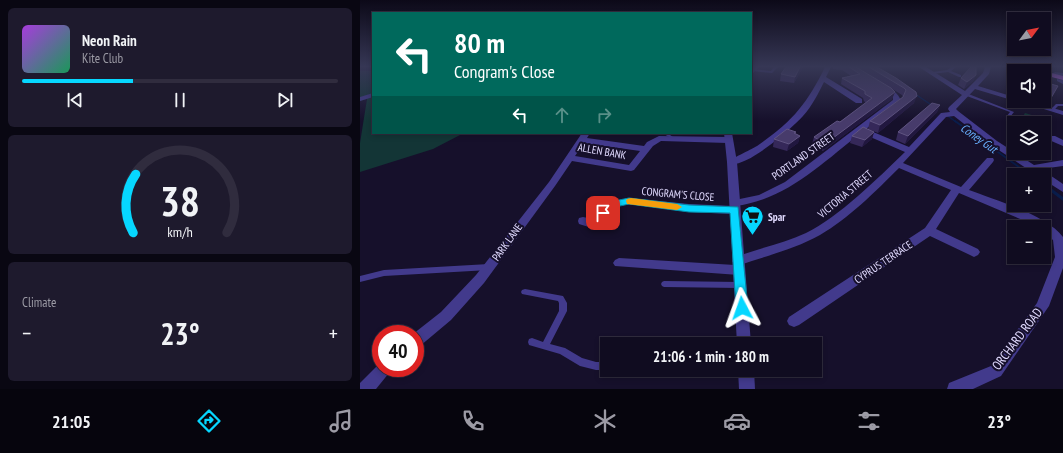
<!DOCTYPE html>
<meta charset="utf-8">
<style>
:root{--surface:#100c20;--page:#1e1a2d;--text:#f1f3f6;--muted:#9c9ba5;--line:#302c3e;--accent:#06d7ff}
body{margin:0;font-family:"PT Sans Narrow",sans-serif;background:var(--page);color:var(--text);height:100vh;display:flex;flex-direction:column;font-size:15px;white-space:nowrap}
*{box-sizing:border-box;margin:0}
p{font-size:13px;color:var(--muted)}
.icon{flex:none;width:22px;height:22px;fill:none;stroke:currentColor;stroke-width:2;stroke-linecap:round;stroke-linejoin:round}
.map{position:relative;flex:1;overflow:hidden}
.panel{display:flex;flex-direction:column;gap:8px;padding:8px;background:#090712;width:360px}
.panel>*{flex:none}
.guide{position:absolute;left:12px;top:12px;width:380px;height:122px;border-radius:0px;box-shadow:0 2px 6px #0003,0 0 0 1px var(--line);background:#00695c;color:#fff;overflow:hidden}
.needle{width:26px;rotate:58deg}
.fabs{position:absolute;left:647px;top:12px;display:grid;gap:8px}
.fabs a{display:grid;place-items:center;width:44px;height:44px;border-radius:0px;background:var(--surface);box-shadow:0 2px 6px #0003,0 0 0 1px var(--line);font-size:20px}
.speed{position:absolute;left:12px;top:325px;display:flex;gap:8px;font-size:20px;font-weight:700;text-align:center}
.speed>*{display:grid;place-content:center;width:52px;height:52px;border-radius:50%;background:var(--surface);box-shadow:0 2px 6px #0003,0 0 0 1px var(--line);line-height:1}
.speed .limit{border:6px solid #d22;background:#fff;color:#111}
.pin{position:absolute;display:grid;place-items:center;width:34px;height:34px;color:#fff;margin:-17px;border-radius:8px;box-shadow:0 2px 6px #0006}
.me{position:absolute;width:44px;margin:-22px;rotate:356deg;stroke-linejoin:round;filter:drop-shadow(0 0 3px #0008)}
.turn{display:flex;align-items:center;gap:14px;height:84px;padding:0 16px;font-size:18px}
.turn .icon{width:52px;height:52px;stroke-width:2.5}
.turn b{display:block;font-size:28px;line-height:34px}
.lanes{display:flex;align-items:center;height:38px;padding:0 16px;background:#0003;justify-content:center;gap:20px;direction:ltr}
.lanes .off{opacity:.35}
.big{font-size:30px;font-weight:600;line-height:1.1}
.panel .card{flex:1;display:flex;flex-direction:column;justify-content:center;gap:6px;min-width:0;padding:0 14px;border-radius:6px;background:var(--page)}
.panel .dial{align-items:center;gap:0}
.dial svg{height:104px;overflow:visible;fill:none;stroke:var(--line);stroke-width:7;stroke-linecap:round;text-anchor:middle}
.dial text{fill:var(--text);stroke:none}
.song{display:flex;align-items:center;gap:12px}
.cover{width:48px;height:48px;border-radius:6px;background:linear-gradient(135deg,hsl(280 70% 55%),hsl(150 70% 35%))}
.played{height:4px;border-radius:2px;background:linear-gradient(90deg,var(--accent) 35%,var(--line) 35%)}
.keys{display:flex;justify-content:space-around;direction:ltr}
.heat{display:flex;justify-content:space-between;align-items:center;font-size:22px;direction:ltr}
.trip{position:absolute;left:240px;top:337px;width:222px;height:40px;border-radius:0px;background:var(--surface);box-shadow:0 2px 6px #0003,0 0 0 1px var(--line);font-weight:600;line-height:40px;text-align:center}
.tab-bar{display:flex;height:64px;justify-content:space-around;align-items:center;background:#06050d;color:var(--muted)}
.tab-bar .icon{width:28px;height:28px}
.tab-bar .active{color:var(--accent)}
.tab-bar b{font-size:18px;color:var(--text)}
main{display:flex;flex:1;min-height:0}
.map>svg:first-child{display:block}
.green{fill:#133536}
.lines{fill:none;stroke-linecap:round;stroke-linejoin:round}
.stream-far2{stroke:#091d4b;stroke-width:1.5}
.stream-far1{stroke:#091d4b;stroke-width:2}
.stream{stroke:#091d4b;stroke-width:3}
.service{fill:#423a8c;fill-rule:evenodd}
.minor{fill:#423a8c;fill-rule:evenodd}
.tertiary{fill:#423a8c;fill-rule:evenodd}
.primary{fill:#ce61ff;fill-rule:evenodd}
.wall{fill:#352859}
.shaded-wall{fill:#21173f}
.building{fill:#473b6b;stroke:#605482}
.route{fill:#06d7ff;stroke:#048ca6}
.slow{fill:#f59e0b}
.labels{text-anchor:middle;dominant-baseline:central;stroke-width:4;stroke-linejoin:round;paint-order:stroke}
.street-label{font-size:11px;fill:#e1daff;stroke:#16102b}
.poi-label{font-size:11px;font-weight:bold;fill:#e1daff;stroke:#16102b;text-anchor:start}
.water-label{font-size:12px;font-style:italic;fill:#68b0ff;stroke:#16102b}
.near-street-label{font-size:13px;fill:#e1daff;stroke:#16102b}
</style>
<main>
<section class="panel">
<div class="card">
<div class="song"><i class="cover"></i><div><b>Neon Rain</b><p>Kite Club</p></div></div>
<div class="played"></div>
<div class="keys"><svg class="icon" aria-label="previous" viewBox="0 0 24 24"><path d="M18 5L8 12l10 7zM5 5v14"/></svg><svg class="icon" aria-label="pause" viewBox="0 0 24 24"><path d="M8 5v14M16 5v14"/></svg><svg class="icon" aria-label="next" viewBox="0 0 24 24"><path d="M6 5l10 7-10 7zM19 5v14"/></svg></div>
</div>
<div class="card dial"><svg viewBox="0 0 100 80">
<path d="M14 69A42 42 0 1 1 86 69"/>
<path d="M14 69A42 42 0 0 1 16 24" stroke="#06d7ff"/>
<text x="50" y="56" font-size="32" font-weight="700">38</text>
<text x="50" y="72" font-size="11">km/h</text>
</svg></div>
<div class="card"><p>Climate</p>
<div class="heat"><a>−</a><b class="big">23°</b><a>+</a></div>
</div>
</section>
<div class="map">
<svg width="703" height="389" viewBox="0 0 703 389">
<rect width="100%" height="100%" fill="#16102b"/>
<g class="green">
<polygon points="0,71 13,71 13,133 128,133 100,135 73,149 0,172 0,143 7,99 0,101"/>
<polygon points="665,113 688,120 685,127 684,123 667,123 661,120"/>
</g>
<g class="lines">
<g class="stream-far2">
<polyline points="555,94 573,106"/>
<polyline points="588,116 596,122"/>
</g>
<g class="stream-far1">
<polyline points="595,121 670,175"/>
<polyline points="684,185 692,191"/>
</g>
<polyline class="stream" points="691,190 703,199"/>
<g class="service">
<polygon points="414,67 418,67 412,73 393,71 391,70 393,69 411,71"/>
<polygon points="592,67 596,67 591,71 601,75 601,77 599,77 588,72 572,74 570,73 572,72 587,70"/>
<polygon points="682,67 686,67 685,73 684,73 684,71 682,71"/>
<polygon points="697,79 703,80 703,84 697,81"/>
<polygon points="604,93 606,93 654,112 650,117 648,117 647,116 650,112 604,95"/>
<polygon points="696,104 703,104 703,106 698,106 693,111 691,111 691,109"/>
<polygon points="302,133 307,133 313,137 311,138"/>
<polygon points="129,264 131,265 132,267 131,269 129,270 24,276 0,282 0,276 24,270"/>
<polygon points="304,281 380,282 382,283 384,285 382,287 380,288 304,287 302,286 301,284 302,282"/>
<polygon points="165,289 203,296 207,303 207,311 190,344 205,348 222,358 236,362 247,362 247,370 236,370 220,366 200,354 169,345 168,342 169,339 172,338 183,342 199,311 199,303 198,301 162,294 161,292 162,290"/>
</g>
<g class="minor">
<path d="M465 67H471L466 77 502 99V103H496L464 82C458 94 452 106 443 116 431 129 387 168 369 164L367 162C371 159 390 150 397 146 432 122 447 104 465 67Z"/>
<path d="M559 67H566L605 91 623 73 625 67H631L629 74 618 86 654 97 655 101 615 89 596 109 598 111 637 141 674 165 703 160V166L681 169 703 184V192L684 180V175H677L669 170 631 145 594 116 586 117 543 163 601 187 627 158H633L634 160 633 162 609 190C635 200 687 215 703 237V268L689 306 641 376 613 389H587L589 383 631 366 677 303 695 257 693 240 684 233V227H676L665 221 599 193 576 229 618 249 620 252 618 255 614 257 610 255 570 236 439 325 434 327 429 325 427 321 429 317 565 228 591 190 539 168C516 191 488 219 460 235 435 249 406 256 380 265L383 267 385 270 383 273 379 275 255 266 253 263 255 260 259 258 375 265 372 261 374 258C397 248 423 244 446 233 479 217 518 178 545 152L501 133C462 163 426 200 375 206L370 203 375 200 399 195 425 182 533 100V97L520 88V86C528 85 539 93 541 101L506 129 549 147 581 113 590 112 588 109 589 107 602 95Z"/>
<polygon points="695,72 703,73 703,77 693,75 693,73"/>
<polygon points="13,93 13,97 0,101 0,97"/>
<polygon points="658,101 670,101 703,111 703,115"/>
<path d="M222 133H230L227 138 284 146 287 142 299 136 368 137 372 140 368 143 301 141 293 146 274 170 271 171 212 161 195 186 124 283 91 320 60 346 55 348V334H53L81 312 116 275 189 182ZM224 143 280 151 269 165 215 156Z"/>
<polygon points="689,136 695,136 703,140 703,146 689,140 688,138"/>
<path d="M269 198 329 204 374 206 378 207 379 210 378 213 374 214 329 212 269 204 251 208 240 227C233 229 226 226 219 224L218 221 219 218 223 217 233 219 244 203Z"/>
<polygon points="21,362 21,368 32,368 29,373 16,389 0,389 0,383"/>
</g>
<g class="tertiary">
<polygon points="393,67 399,67 391,75 391,69"/>
<polygon points="364,133 372,133 377,162 391,344 377,344 367,162"/>
<polygon points="378,370 394,370 395,389 379,389"/>
</g>
<g class="primary">
<polygon points="648,67 661,67 676,71 663,71"/>
<polygon points="684,71 703,76 703,80 684,75"/>
</g>
</g>
<g class="wall">
<polygon points="443,67 434,83 420,81 421,74"/>
<polygon points="473,67 496,67 535,92 532,99 463,151 452,144 454,137 480,122 506,103 504,101 503,98 481,84 482,78 491,76 482,70 473,69"/>
<polygon points="497,67 517,67 556,92 554,103 518,133 508,129 510,121 543,97 542,95"/>
<polygon points="616,75 613,81 604,89 598,85 601,78"/>
<polygon points="654,85 654,95 649,94"/>
<polygon points="698,86 687,105 679,102 680,101 684,101 684,94"/>
<polygon points="580,105 577,112 545,144 536,140 538,132"/>
<polygon points="436,132 435,134 440,136 438,143 427,151 413,147 414,139"/>
<polygon points="514,132 512,139 502,147 490,143 492,136"/>
</g>
<g class="shaded-wall">
<polygon points="440,67 443,67 434,83 435,77"/>
<polygon points="616,75 613,81 604,89 607,82"/>
<polygon points="535,92 532,99 463,151 465,144"/>
<polygon points="557,96 554,103 518,133 520,125"/>
<polygon points="580,105 577,112 545,144 548,136"/>
<polygon points="436,132 435,139 440,136 438,143 427,151 429,144 434,133"/>
<polygon points="514,132 512,139 502,147 505,140"/>
</g>
<g class="building">
<polygon points="426,67 440,67 435,77 421,74"/>
<polygon points="489,67 496,67 531,88 535,92 465,144 454,137 477,121 480,122 512,98 505,94 505,91 482,78 500,74"/>
<polygon points="509,67 517,67 536,78 556,92 557,96 520,125 510,121 543,97 546,90 544,88"/>
<polygon points="611,67 616,67 616,75 607,82 601,78"/>
<polygon points="691,84 698,86 691,98 684,95 684,94"/>
<polygon points="572,103 580,105 548,136 538,132"/>
<polygon points="503,127 514,132 505,140 492,136"/>
<polygon points="427,129 436,132 434,133 440,136 429,144 414,139"/>
</g>
<linearGradient id="sky" x2="0" y2="1"><stop stop-color="#0c0918"/><stop offset="0.55" stop-color="#363755"/><stop offset="1" stop-color="#363755" stop-opacity="0"/></linearGradient>
<rect width="703" height="121" fill="url(#sky)"/>
<polygon class="route" points="269,198 329,205 378,207 388,308 386,312 382,313 378,312 376,308 370,213 329,212 269,204 251,208 246,215 243,216 238,213 244,203"/>
<polygon class="slow" points="271,198 317,204 322,207 317,210 267,204 266,201 267,199"/>
<defs>
<symbol id="supermarket-pin" viewBox="-11 -11 22 30"><path d="M0 17L-7.5 6A9.5 9.5 0 1 1 7.5 6Z" fill="#06d7ff" stroke="#16102b"/><path d="M-6-5.5h2.5l.6 2H6L4.5 2H-2.5L-4.4-4H-6ZM-1.5 3.2a1.3 1.3 0 1 0 .1 0ZM3 3.2a1.3 1.3 0 1 0 .1 0Z" fill="#111"/></symbol>
</defs>
<g fill-rule="evenodd">
<use href="#supermarket-pin" x="380" y="204" width="25" height="34"/>
</g>
<g class="labels">
<g class="street-label">
<text transform="translate(242 151) rotate(10)">ALLEN BANK</text>
<text transform="translate(443 156) rotate(-35)">PORTLAND STREET</text>
<text transform="translate(318 194) rotate(5)">CONGRAM'S CLOSE</text>
<text transform="translate(485 194) rotate(-40)">VICTORIA STREET</text>
<text transform="translate(147 242) rotate(-54)">PARK LANE</text>
<text transform="translate(523 262) rotate(-34)">CYPRUS TERRACE</text>
</g>
<g class="poi-label">
<text x="408" y="217">Spar</text>
</g>
<g class="water-label">
<text transform="translate(619 138) rotate(35)">Coney Gut</text>
</g>
<g class="near-street-label">
<text transform="translate(657 339) rotate(-53)">ORCHARD ROAD</text>
</g>
</g>
</svg>
<div class="fabs">
<a><svg class="needle" viewBox="-14 -14 28 28"><path d="M0-13l5 13h-10z" fill="#e53935"/><path d="M0 13l5-13h-10z" fill="#9c9ba5"/></svg></a>
<a><svg class="icon" aria-label="sound" viewBox="0 0 24 24"><path d="M4 9h4l5-4v14l-5-4H4zM17 9q2 3 0 6"/></svg></a>
<a><svg class="icon" aria-label="layers" viewBox="0 0 24 24"><path d="M12 4l9 5-9 5-9-5zM3 14l9 5 9-5"/></svg></a>
<a>+</a>
<a>−</a>
</div>
<div class="speed"><div class="limit">40</div></div>
<div class="pin" style="left:243px;top:213px;background:#d93025"><svg class="icon" aria-label="arrive" viewBox="0 0 24 24"><path d="M6 21V4h12l-3 4 3 4H6"/></svg></div>
<svg class="me" style="left:382px;top:308px" viewBox="-20 -20 40 40"><path d="M0-17L14 15 0 8-14 15z" fill="#06d7ff" stroke="#fff" stroke-width="4"/></svg>
<div class="trip">21:06 · 1 min · 180 m</div>
<div class="guide">
<div class="turn"><svg class="icon" aria-label="left" viewBox="0 0 24 24"><path d="M17 20v-9H6M10 6l-5 5 5 5"/></svg><div><b>80 m</b>Congram's Close</div></div>
<div class="lanes"><svg class="icon" aria-label="left" viewBox="0 0 24 24"><path d="M17 20v-9H6M10 6l-5 5 5 5"/></svg><svg class="icon off" aria-label="ahead" viewBox="0 0 24 24"><path d="M12 20V5M6 11l6-6 6 6"/></svg><svg class="icon off" aria-label="right" viewBox="0 0 24 24"><path d="M7 20v-9h11M14 6l5 5-5 5"/></svg></div>
</div>
</div>
</main>
<nav class="tab-bar">
<b>21:05</b>
<svg class="icon active" aria-label="directions" viewBox="0 0 24 24"><path d="M12 3l9 9-9 9-9-9zM9 14v-3h6M13 9l2 2-2 2"/></svg>
<svg class="icon" aria-label="music" viewBox="0 0 24 24"><path d="M9 18V5l10-2v13"/><circle cx="6" cy="18" r="3"/><circle cx="16" cy="16" r="3"/></svg>
<svg class="icon" aria-label="phone" viewBox="0 0 24 24"><path d="M5 4h4l2 5-3 2q2 4 5 5l2-3 5 2v4C11 20 4 13 5 4z"/></svg>
<svg class="icon" aria-label="climate" viewBox="0 0 24 24"><path d="M12 3v18M4 7l16 10M4 17L20 7"/></svg>
<svg class="icon" aria-label="car" viewBox="0 0 24 24"><path d="M5 17H2v-5l4-1 3-4h7l3 4 3 1v5h-3M9 17h6M6 11h13"/><circle cx="7" cy="17" r="2"/><circle cx="17" cy="17" r="2"/></svg>
<svg class="icon" aria-label="filters" viewBox="0 0 24 24"><path d="M4 7h16M4 17h16"/><circle cx="9" cy="7" r="2"/><circle cx="15" cy="17" r="2"/></svg>
<b>23°</b>
</nav>
